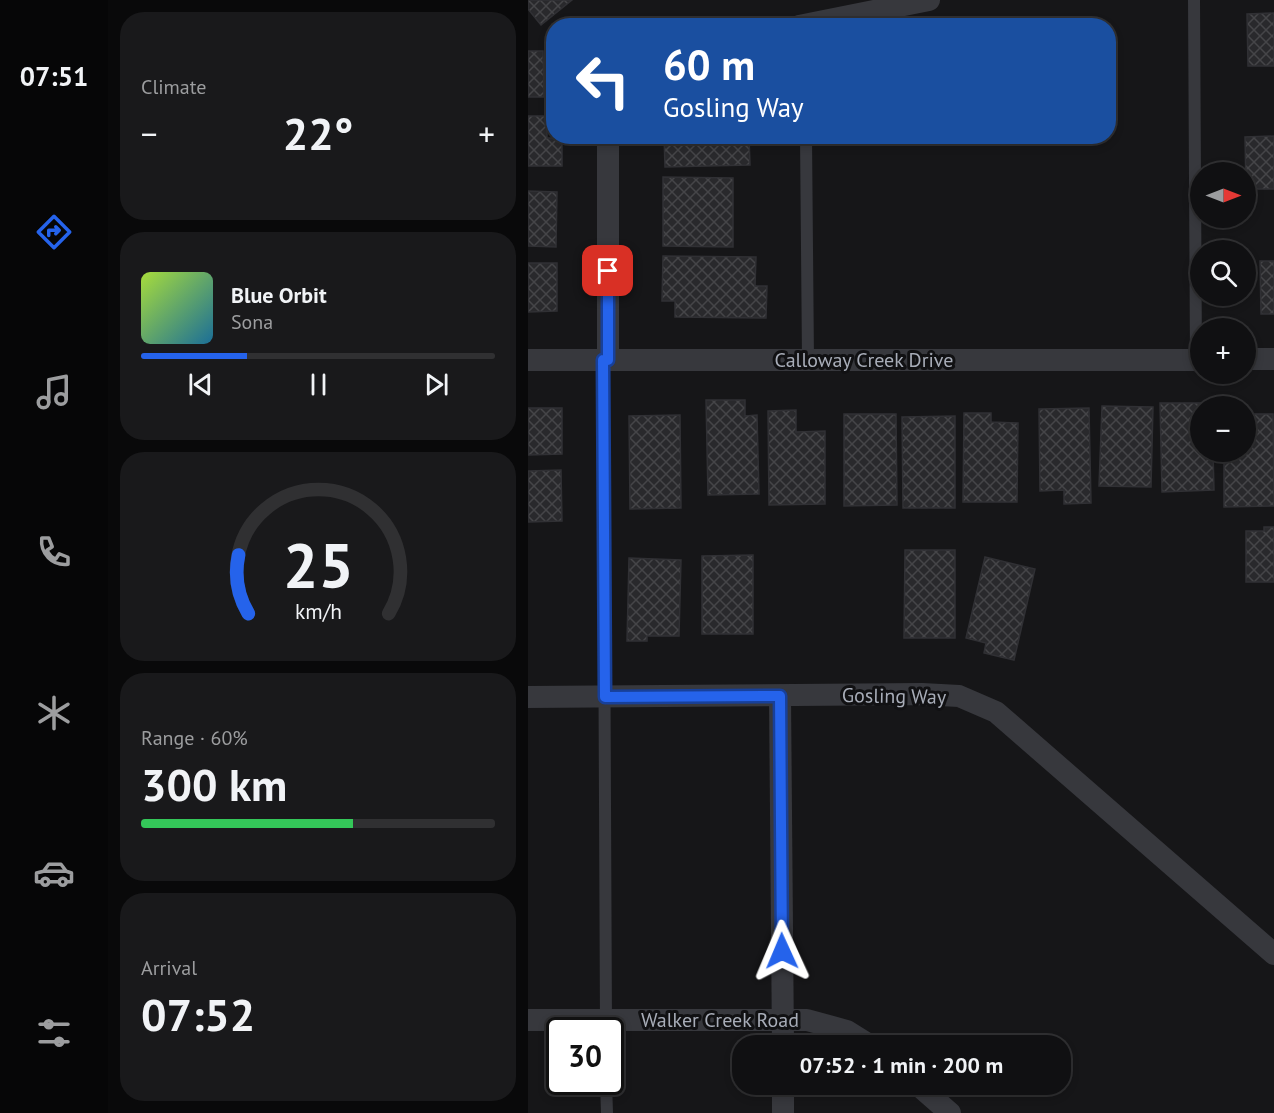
<!DOCTYPE html>
<meta charset="utf-8">
<style>
:root{--surface:#101012;--page:#19191b;--text:#f1f3f6;--muted:#9c9d9f;--line:#303032;--accent:#2563eb}
body{margin:0;font-family:"PT Sans",sans-serif;background:var(--page);color:var(--text);height:100vh;display:flex;flex-direction:column;font-size:22px;white-space:nowrap}
*{box-sizing:border-box;margin:0}
p{font-size:20px;color:var(--muted)}
.icon{flex:none;width:33px;height:33px;fill:none;stroke:currentColor;stroke-width:2;stroke-linecap:round;stroke-linejoin:round}
.map{position:relative;flex:1;overflow:hidden}
.side{display:flex;flex-direction:column;gap:12px;padding:12px;background:#09090a;width:420px}
.side>*{flex:none}
.banner{position:absolute;left:18px;top:18px;width:570px;height:126px;border-radius:24px;box-shadow:0 3px 9px #0003,0 0 0 2px var(--line);background:#1a4fa0;color:#fff;overflow:hidden}
.needle{width:39px;rotate:90deg}
.buttons{position:absolute;left:662px;top:162px;display:grid;gap:12px}
.buttons a{display:grid;place-items:center;width:66px;height:66px;border-radius:50%;background:var(--surface);box-shadow:0 3px 9px #0003,0 0 0 2px var(--line);font-size:30px}
.speed{position:absolute;left:18px;top:1017px;display:flex;gap:12px;font-size:30px;font-weight:700;text-align:center}
.speed>*{display:grid;place-content:center;width:78px;height:78px;border-radius:50%;background:var(--surface);box-shadow:0 3px 9px #0003,0 0 0 2px var(--line);line-height:1}
.speed .limit{border:3px solid #111;border-radius:9px;background:#fff;color:#111}
.pin{position:absolute;display:grid;place-items:center;width:51px;height:51px;color:#fff;margin:-26px;border-radius:12px;box-shadow:0 3px 9px #0006}
.me{position:absolute;width:66px;margin:-33px;rotate:359deg;stroke-linejoin:round;filter:drop-shadow(0 0 4px #0008)}
.turn{display:flex;align-items:center;gap:21px;height:126px;padding:0 18px;font-size:27px}
.turn .icon{width:78px;height:78px;stroke-width:2.5}
.turn b{display:block;font-size:42px;line-height:51px}
.big{font-size:45px;font-weight:600;line-height:1.1}
.side .card{flex:1;display:flex;flex-direction:column;justify-content:center;gap:9px;min-width:0;padding:0 21px;border-radius:24px;background:var(--page)}
.side .dial{align-items:center;gap:0}
.dial svg{height:156px;overflow:visible;fill:none;stroke:var(--line);stroke-width:7;stroke-linecap:round;text-anchor:middle}
.dial text{fill:var(--text);stroke:none}
.song{display:flex;align-items:center;gap:18px}
.cover{width:72px;height:72px;border-radius:9px;background:linear-gradient(135deg,hsl(80 70% 55%),hsl(200 70% 35%))}
.played{height:6px;border-radius:3px;background:linear-gradient(90deg,var(--accent) 30%,var(--line) 30%)}
.keys{display:flex;justify-content:space-around;direction:ltr}
.heat{display:flex;justify-content:space-between;align-items:center;font-size:33px;direction:ltr}
.charge{height:9px;border-radius:4px;background:linear-gradient(90deg,#34c759 60%,var(--line) 0)}
.trip{position:absolute;left:204px;top:1035px;width:339px;height:60px;border-radius:24px;background:var(--surface);box-shadow:0 3px 9px #0003,0 0 0 2px var(--line);font-weight:600;line-height:60px;text-align:center}
main{display:flex;flex:1;min-height:0}
.dock{display:flex;flex-direction:column;width:108px;justify-content:space-around;align-items:center;background:#060607;color:var(--muted)}
.dock .icon{width:42px;height:42px}
.dock .on{color:var(--accent)}
.dock b{font-size:27px;color:var(--text)}
.map>svg:first-child{display:block}
.building{fill:url(#building-cross-hatch);stroke:#303034;stroke-width:1.5}
.lines{fill:none;stroke-linecap:round;stroke-linejoin:round}
.service{stroke:#37383d;stroke-width:12}
.minor{stroke:#37383d;stroke-width:22}
.route-casing{stroke:#184099;stroke-width:15}
.route{stroke:#2563eb;stroke-width:10}
.labels{text-anchor:middle;dominant-baseline:central;stroke-width:6;stroke-linejoin:round;paint-order:stroke}
.street-label{font-size:20px;fill:#a8adb8;stroke:#111113}
</style>
<main>
<nav class="dock">
<b>07:51</b>
<svg class="icon on" aria-label="directions" viewBox="0 0 24 24"><path d="M12 3l9 9-9 9-9-9zM9 14v-3h6M13 9l2 2-2 2"/></svg>
<svg class="icon" aria-label="music" viewBox="0 0 24 24"><path d="M9 18V5l10-2v13"/><circle cx="6" cy="18" r="3"/><circle cx="16" cy="16" r="3"/></svg>
<svg class="icon" aria-label="phone" viewBox="0 0 24 24"><path d="M5 4h4l2 5-3 2q2 4 5 5l2-3 5 2v4C11 20 4 13 5 4z"/></svg>
<svg class="icon" aria-label="climate" viewBox="0 0 24 24"><path d="M12 3v18M4 7l16 10M4 17L20 7"/></svg>
<svg class="icon" aria-label="car" viewBox="0 0 24 24"><path d="M5 17H2v-5l4-1 3-4h7l3 4 3 1v5h-3M9 17h6M6 11h13"/><circle cx="7" cy="17" r="2"/><circle cx="17" cy="17" r="2"/></svg>
<svg class="icon" aria-label="filters" viewBox="0 0 24 24"><path d="M4 7h16M4 17h16"/><circle cx="9" cy="7" r="2"/><circle cx="15" cy="17" r="2"/></svg>
</nav>
<section class="side">
<div class="card"><p>Climate</p>
<div class="heat"><a>−</a><b class="big">22°</b><a>+</a></div>
</div>
<div class="card">
<div class="song"><i class="cover"></i><div><b>Blue Orbit</b><p>Sona</p></div></div>
<div class="played"></div>
<div class="keys"><svg class="icon" aria-label="previous" viewBox="0 0 24 24"><path d="M18 5L8 12l10 7zM5 5v14"/></svg><svg class="icon" aria-label="pause" viewBox="0 0 24 24"><path d="M8 5v14M16 5v14"/></svg><svg class="icon" aria-label="next" viewBox="0 0 24 24"><path d="M6 5l10 7-10 7zM19 5v14"/></svg></div>
</div>
<div class="card dial"><svg viewBox="0 0 100 80">
<path d="M14 69A42 42 0 1 1 86 69"/>
<path d="M14 69A42 42 0 0 1 9 39" stroke="#2563eb"/>
<text x="50" y="56" font-size="32" font-weight="700">25</text>
<text x="50" y="72" font-size="11">km/h</text>
</svg></div>
<div class="card"><p>Range · 60%</p><b class="big">300 km</b><div class="charge"></div></div>
<div class="card"><p>Arrival</p><b class="big">07:52</b></div>
</section>
<div class="map">
<svg width="746" height="1113" viewBox="0 0 746 1113">
<defs>
<pattern id="building-cross-hatch" width="8" height="8" patternUnits="userSpaceOnUse" patternTransform="scale(1.5)"><rect width="8" height="8" fill="#29292c"/><path d="M0 0l8 8M0 8l8-8" fill="none" stroke="#454548"/></pattern>
</defs>
<rect width="100%" height="100%" fill="#161618"/>
<g class="building">
<polygon points="0,0 44,0 13,25 0,9"/>
<polygon points="746,13 746,66 720,66 719,14"/>
<polygon points="0,51 15,51 16,97 0,97"/>
<polygon points="0,116 19,116 19,138 34,138 34,166 0,166"/>
<polygon points="136,136 221,136 222,165 137,167"/>
<polygon points="746,136 746,189 718,189 717,137"/>
<polygon points="135,177 205,178 205,247 135,246"/>
<polygon points="0,191 29,192 28,247 0,246"/>
<polygon points="135,256 228,257 227,286 239,286 238,318 147,317 147,301 134,301"/>
<polygon points="732,261 746,261 746,314 733,314"/>
<polygon points="0,263 29,263 29,311 0,312"/>
<polygon points="178,400 217,400 217,416 229,415 231,494 180,495"/>
<polygon points="632,403 684,403 684,406 672,406 672,452 685,452 686,490 634,492"/>
<polygon points="574,406 625,407 623,487 571,486"/>
<polygon points="0,408 34,408 34,454 0,455"/>
<polygon points="561,408 563,503 536,504 536,490 512,491 511,409"/>
<polygon points="268,410 268,432 297,431 297,504 241,505 240,411"/>
<polygon points="436,413 463,413 463,422 490,423 489,502 435,502"/>
<polygon points="316,414 368,414 369,505 316,506"/>
<polygon points="717,414 745,414 746,506 696,507 696,452 717,452"/>
<polygon points="152,415 153,508 102,509 101,416"/>
<polygon points="427,416 427,508 375,508 374,417"/>
<polygon points="33,470 34,521 0,522 0,471"/>
<polygon points="736,527 746,527 746,582 718,582 718,531 736,531"/>
<polygon points="377,550 427,550 427,638 376,638"/>
<polygon points="225,555 225,634 174,634 174,556"/>
<polygon points="457,557 507,569 486,660 456,653 458,643 438,638"/>
<polygon points="101,558 153,560 151,636 119,636 119,641 99,641"/>
</g>
<g class="lines">
<g class="service">
<polyline points="666,0 668,360"/>
<polyline points="278,136 280,360"/>
<polyline points="75,360 78,1025"/>
<polyline points="78,1082 79,1113"/>
</g>
<g class="minor">
<polyline points="271,26 401,0"/>
<polyline points="80,136 80,360"/>
<polyline points="717,359 746,359"/>
<polyline points="0,360 672,360"/>
<polyline points="252,696 255,1046"/>
<polyline points="0,697 394,694 431,696 468,712 746,954"/>
<polyline points="0,1020 279,1020 319,1031 343,1046"/>
<polyline points="255,1084 255,1113"/>
<polyline points="389,1084 422,1113"/>
</g>
</g>
<g class="lines">
<defs>
<polyline id="route" points="80,271 80,360 75,360 77,697 252,696 254,951"/>
</defs>
<use href="#route" class="route-casing"/>
<use href="#route" class="route"/>
</g>
<g class="labels">
<g class="street-label">
<text x="336" y="360">Calloway Creek Drive</text>
<text transform="translate(366 696) rotate(1)">Gosling Way</text>
<text x="192" y="1020">Walker Creek Road</text>
</g>
</g>
</svg>
<div class="buttons">
<a><svg class="needle" viewBox="-14 -14 28 28"><path d="M0-13l5 13h-10z" fill="#e53935"/><path d="M0 13l5-13h-10z" fill="#9c9d9f"/></svg></a>
<a><svg class="icon" aria-label="search" viewBox="0 0 24 24"><circle cx="10" cy="10" r="6"/><path d="M15 15l6 6"/></svg></a>
<a>+</a>
<a>−</a>
</div>
<div class="speed"><div class="limit">30</div></div>
<div class="pin" style="left:80px;top:271px;background:#d93025"><svg class="icon" aria-label="arrive" viewBox="0 0 24 24"><path d="M6 21V4h12l-3 4 3 4H6"/></svg></div>
<svg class="me" style="left:254px;top:951px" viewBox="-20 -20 40 40"><path d="M0-17L14 15 0 8-14 15z" fill="#2563eb" stroke="#fff" stroke-width="4"/></svg>
<div class="trip">07:52 · 1 min · 200 m</div>
<div class="banner">
<div class="turn"><svg class="icon" aria-label="left" viewBox="0 0 24 24"><path d="M17 20v-9H6M10 6l-5 5 5 5"/></svg><div><b>60 m</b>Gosling Way</div></div>
</div>
</div>
</main>
